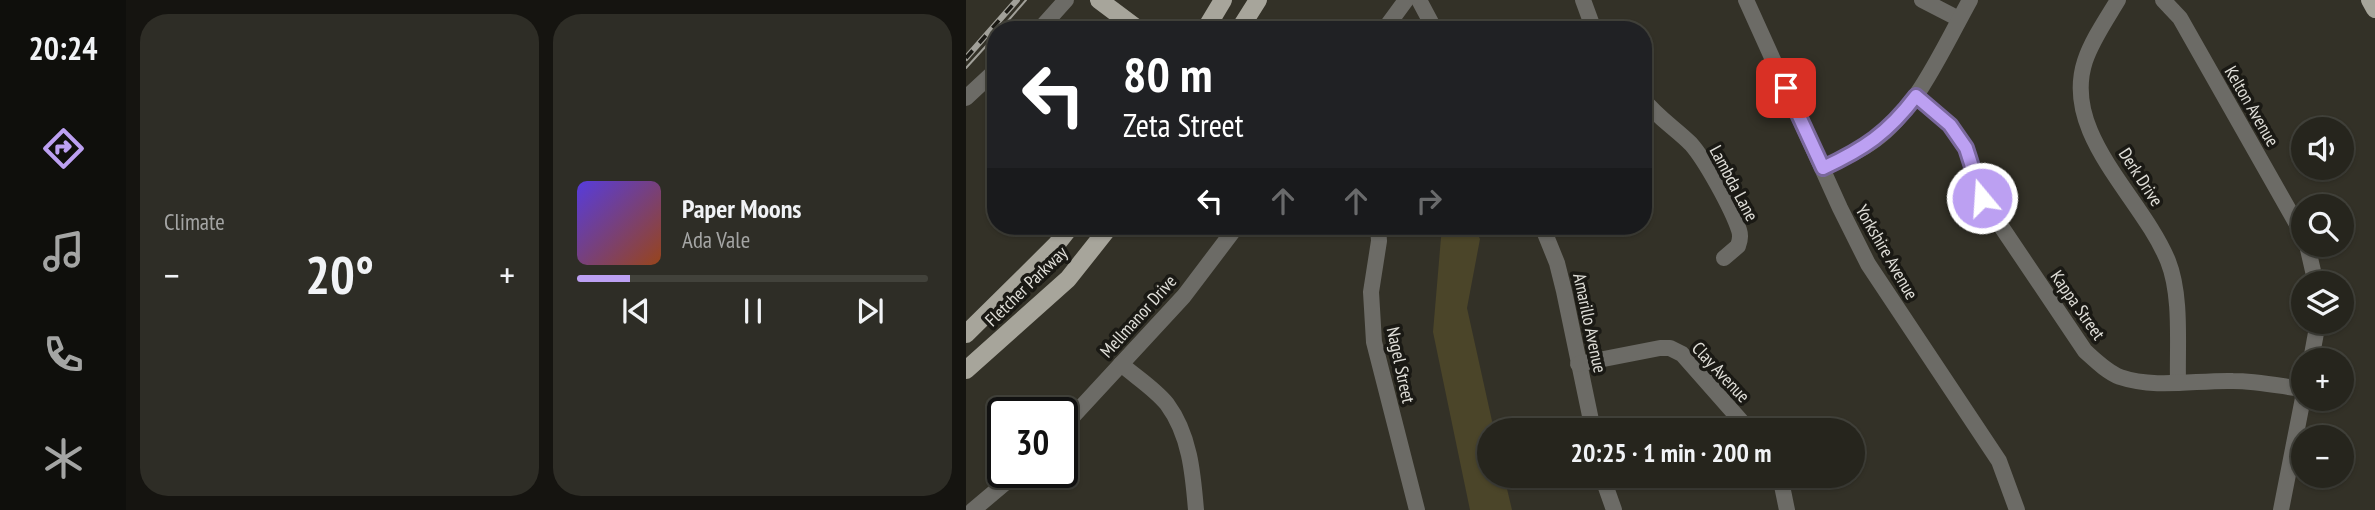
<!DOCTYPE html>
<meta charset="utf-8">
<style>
:root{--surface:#26251d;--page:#2e2d26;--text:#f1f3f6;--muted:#a4a5a4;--line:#42423b;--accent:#bca0f2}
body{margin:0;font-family:"PT Sans Narrow",sans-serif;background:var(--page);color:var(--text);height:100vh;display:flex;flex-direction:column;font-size:26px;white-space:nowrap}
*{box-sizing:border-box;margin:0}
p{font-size:23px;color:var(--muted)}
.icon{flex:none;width:38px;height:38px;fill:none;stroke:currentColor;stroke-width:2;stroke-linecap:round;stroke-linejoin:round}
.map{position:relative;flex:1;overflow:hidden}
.details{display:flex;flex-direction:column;gap:14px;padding:14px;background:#151410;width:840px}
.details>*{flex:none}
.guide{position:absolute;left:21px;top:21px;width:665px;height:214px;border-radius:28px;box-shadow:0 2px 5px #0004,0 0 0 2px var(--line);background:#202124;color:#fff;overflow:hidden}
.tools{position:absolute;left:1325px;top:117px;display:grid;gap:14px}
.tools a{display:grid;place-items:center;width:63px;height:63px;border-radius:50%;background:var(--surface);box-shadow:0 2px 5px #0004,0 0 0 2px var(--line);font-size:35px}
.speed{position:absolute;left:21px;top:397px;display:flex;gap:14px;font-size:35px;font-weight:700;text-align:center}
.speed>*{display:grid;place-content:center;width:91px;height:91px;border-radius:50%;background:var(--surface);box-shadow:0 2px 5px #0004,0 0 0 2px var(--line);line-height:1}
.speed .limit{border:4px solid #111;border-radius:10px;background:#fff;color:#111}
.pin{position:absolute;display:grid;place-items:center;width:60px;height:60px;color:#fff;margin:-30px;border-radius:14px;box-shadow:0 4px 10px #0006}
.me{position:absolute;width:77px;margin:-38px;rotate:342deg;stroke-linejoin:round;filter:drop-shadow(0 0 5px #0008)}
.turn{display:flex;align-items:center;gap:24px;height:147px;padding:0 21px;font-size:32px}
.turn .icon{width:91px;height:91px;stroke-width:2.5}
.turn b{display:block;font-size:49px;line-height:60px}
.lanes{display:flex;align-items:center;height:66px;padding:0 21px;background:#0003;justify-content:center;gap:35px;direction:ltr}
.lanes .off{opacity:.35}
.big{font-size:52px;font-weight:800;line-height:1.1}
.details .card{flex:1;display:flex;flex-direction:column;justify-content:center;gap:10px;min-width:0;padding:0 24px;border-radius:28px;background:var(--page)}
.song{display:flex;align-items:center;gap:21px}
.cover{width:84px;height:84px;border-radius:10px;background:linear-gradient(135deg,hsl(250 70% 55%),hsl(20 70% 35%))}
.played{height:7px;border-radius:4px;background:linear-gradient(90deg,var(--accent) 15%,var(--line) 15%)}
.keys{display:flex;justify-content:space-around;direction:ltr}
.heat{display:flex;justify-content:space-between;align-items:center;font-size:38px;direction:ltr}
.details .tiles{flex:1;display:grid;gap:14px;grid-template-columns:repeat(2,1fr)}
.trip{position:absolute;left:511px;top:418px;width:388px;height:70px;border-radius:35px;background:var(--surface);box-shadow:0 2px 5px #0004,0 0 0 2px var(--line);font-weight:800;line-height:70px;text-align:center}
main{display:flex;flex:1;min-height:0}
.tabs{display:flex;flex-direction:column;width:126px;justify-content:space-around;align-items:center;background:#0f0f0c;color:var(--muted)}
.tabs .icon{width:49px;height:49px}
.tabs .active{color:var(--accent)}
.tabs b{font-size:32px;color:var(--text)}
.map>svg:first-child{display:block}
.green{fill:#4b4529}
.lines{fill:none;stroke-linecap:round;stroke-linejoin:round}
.path{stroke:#7f7e76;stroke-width:2;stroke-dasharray:5 5;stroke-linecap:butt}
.minor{stroke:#6c6b66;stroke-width:16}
.major{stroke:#a7a59b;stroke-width:18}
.tram{stroke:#a1a099;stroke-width:2}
.rail-casing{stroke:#a1a099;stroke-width:6}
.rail{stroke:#1a1914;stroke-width:3.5;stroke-dasharray:10;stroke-linecap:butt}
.route-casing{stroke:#7a689d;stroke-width:18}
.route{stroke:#bca0f2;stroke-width:12}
.labels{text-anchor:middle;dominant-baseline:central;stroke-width:7;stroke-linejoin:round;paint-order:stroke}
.street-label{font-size:18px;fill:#e0dfd9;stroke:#1a1914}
</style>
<main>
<nav class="tabs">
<b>20:24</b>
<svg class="icon active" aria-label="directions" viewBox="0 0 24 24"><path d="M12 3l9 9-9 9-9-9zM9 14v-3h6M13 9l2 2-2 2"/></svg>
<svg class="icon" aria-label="music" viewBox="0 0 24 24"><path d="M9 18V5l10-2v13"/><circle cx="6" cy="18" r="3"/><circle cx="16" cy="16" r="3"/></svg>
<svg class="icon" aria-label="phone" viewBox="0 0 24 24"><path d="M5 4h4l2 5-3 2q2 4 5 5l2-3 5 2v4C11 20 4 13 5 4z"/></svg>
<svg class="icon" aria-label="climate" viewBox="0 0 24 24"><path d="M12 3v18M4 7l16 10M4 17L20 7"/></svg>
</nav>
<section class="details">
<div class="tiles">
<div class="card"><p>Climate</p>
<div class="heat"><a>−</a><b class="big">20°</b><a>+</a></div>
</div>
<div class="card">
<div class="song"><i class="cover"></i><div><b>Paper Moons</b><p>Ada Vale</p></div></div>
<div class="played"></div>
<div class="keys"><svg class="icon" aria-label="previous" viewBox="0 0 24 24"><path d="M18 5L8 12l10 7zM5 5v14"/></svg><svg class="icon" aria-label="pause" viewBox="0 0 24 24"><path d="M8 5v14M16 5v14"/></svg><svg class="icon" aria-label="next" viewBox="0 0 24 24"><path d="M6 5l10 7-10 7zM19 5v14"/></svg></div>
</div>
</div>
</section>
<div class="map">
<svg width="1409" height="510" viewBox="0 0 1409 510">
<rect width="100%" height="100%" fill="#333127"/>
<polygon class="green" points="476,226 507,226 514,239 501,308 528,430 523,430 523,476 538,476 546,510 504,510 467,332"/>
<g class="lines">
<polyline class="path" points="23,29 30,35"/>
<g class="minor">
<polyline points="453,0 469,30"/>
<polyline points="617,0 628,30"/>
<polyline points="780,0 874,208 902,264 1033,461 1051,510"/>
<polyline points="956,0 993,19"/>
<path d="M1152 0C1140 20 1126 40 1119 61 1095 134 1176 197 1202 261 1216 296 1211 346 1212 383"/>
<polyline points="1197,0 1214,18 1337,235"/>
<polyline points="73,30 100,0"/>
<polyline points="418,30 440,0"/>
<path d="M949 96 984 125 1000 148 1016 198 1119 351C1129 360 1141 372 1154 377 1189 389 1230 380 1267 381 1290 381 1314 386 1337 389"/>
<polyline points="0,98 30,70"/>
<path d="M677 99C692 118 709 128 725 144 740 161 766 209 773 230 775 236 774 241 772 246L758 258"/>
<path d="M857 168C877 158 897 150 914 136 952 106 980 43 1004 0"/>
<polyline points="412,226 413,241 405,292 408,342 451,510"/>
<polyline points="576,226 591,263 598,291 627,430"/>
<polyline points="1341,245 1350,284"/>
<polyline points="1345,360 1352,322"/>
<path d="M155 364C170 377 189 389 201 404 224 435 227 474 230 510"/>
<polyline points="612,364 694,348 704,348 716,354 783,430"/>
<polyline points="96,428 218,296 271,226"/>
<polyline points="636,476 648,510"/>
<polyline points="814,476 821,510"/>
<polyline points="7,510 52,472"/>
<polyline points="1315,510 1337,398"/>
</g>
<g class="major">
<polyline points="133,0 173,30"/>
<polyline points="1404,0 1409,9"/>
<polyline points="239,30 257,0"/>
<polyline points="273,30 292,0"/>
<polyline points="0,334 90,245 105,226"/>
<polyline points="0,370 102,279 144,226"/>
</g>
<g class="tram">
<polyline points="34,30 60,0"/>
<polyline points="0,68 30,35"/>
</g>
<defs>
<polyline id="rail" points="0,58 51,0"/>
</defs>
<use href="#rail" class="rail-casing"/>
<use href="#rail" class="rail"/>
</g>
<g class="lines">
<defs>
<path id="route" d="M820 88 857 168C898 149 922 133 950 96L984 125 1000 148 1016 198"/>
</defs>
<use href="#route" class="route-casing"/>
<use href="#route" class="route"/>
</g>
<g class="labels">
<g class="street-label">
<text transform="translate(1286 106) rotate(60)">Kelton Avenue</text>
<text transform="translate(1175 177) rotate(57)">Derk Drive</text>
<text transform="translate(768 183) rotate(62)">Lambda Lane</text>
<text transform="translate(921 252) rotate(60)">Yorkshire Avenue</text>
<text transform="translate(60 286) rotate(-44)">Fletcher Parkway</text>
<text transform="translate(1112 305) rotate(55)">Kappa Street</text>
<text transform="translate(172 316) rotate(-48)">Mellmanor Drive</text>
<text transform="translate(624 323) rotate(78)">Amarillo Avenue</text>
<text transform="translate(435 365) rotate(78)">Nagel Street</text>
<text transform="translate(755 372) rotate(47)">Clay Avenue</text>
</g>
</g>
</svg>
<div class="tools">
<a><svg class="icon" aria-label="sound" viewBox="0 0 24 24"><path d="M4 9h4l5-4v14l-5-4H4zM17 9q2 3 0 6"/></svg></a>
<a><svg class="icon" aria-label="search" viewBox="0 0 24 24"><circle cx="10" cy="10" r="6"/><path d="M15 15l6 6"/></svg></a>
<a><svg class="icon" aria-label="layers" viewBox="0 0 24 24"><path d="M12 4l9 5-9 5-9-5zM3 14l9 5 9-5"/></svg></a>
<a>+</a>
<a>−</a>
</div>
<div class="speed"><div class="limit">30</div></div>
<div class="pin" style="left:820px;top:88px;background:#d93025"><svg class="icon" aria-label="arrive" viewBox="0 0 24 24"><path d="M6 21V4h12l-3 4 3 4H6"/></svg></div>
<svg class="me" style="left:1016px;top:198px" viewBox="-20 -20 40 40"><circle r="17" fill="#bca0f2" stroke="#fff" stroke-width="3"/><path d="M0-11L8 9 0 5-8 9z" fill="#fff"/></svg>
<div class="trip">20:25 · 1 min · 200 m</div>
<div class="guide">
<div class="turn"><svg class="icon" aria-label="left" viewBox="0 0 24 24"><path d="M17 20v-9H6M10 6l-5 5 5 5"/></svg><div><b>80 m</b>Zeta Street</div></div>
<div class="lanes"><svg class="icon" aria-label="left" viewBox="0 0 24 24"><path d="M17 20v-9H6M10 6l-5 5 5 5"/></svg><svg class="icon off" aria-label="ahead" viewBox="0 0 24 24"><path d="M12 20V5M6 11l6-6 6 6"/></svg><svg class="icon off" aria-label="ahead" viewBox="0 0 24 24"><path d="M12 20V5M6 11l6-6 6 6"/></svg><svg class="icon off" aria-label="right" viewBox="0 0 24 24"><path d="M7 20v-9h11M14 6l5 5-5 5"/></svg></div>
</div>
</div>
</main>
